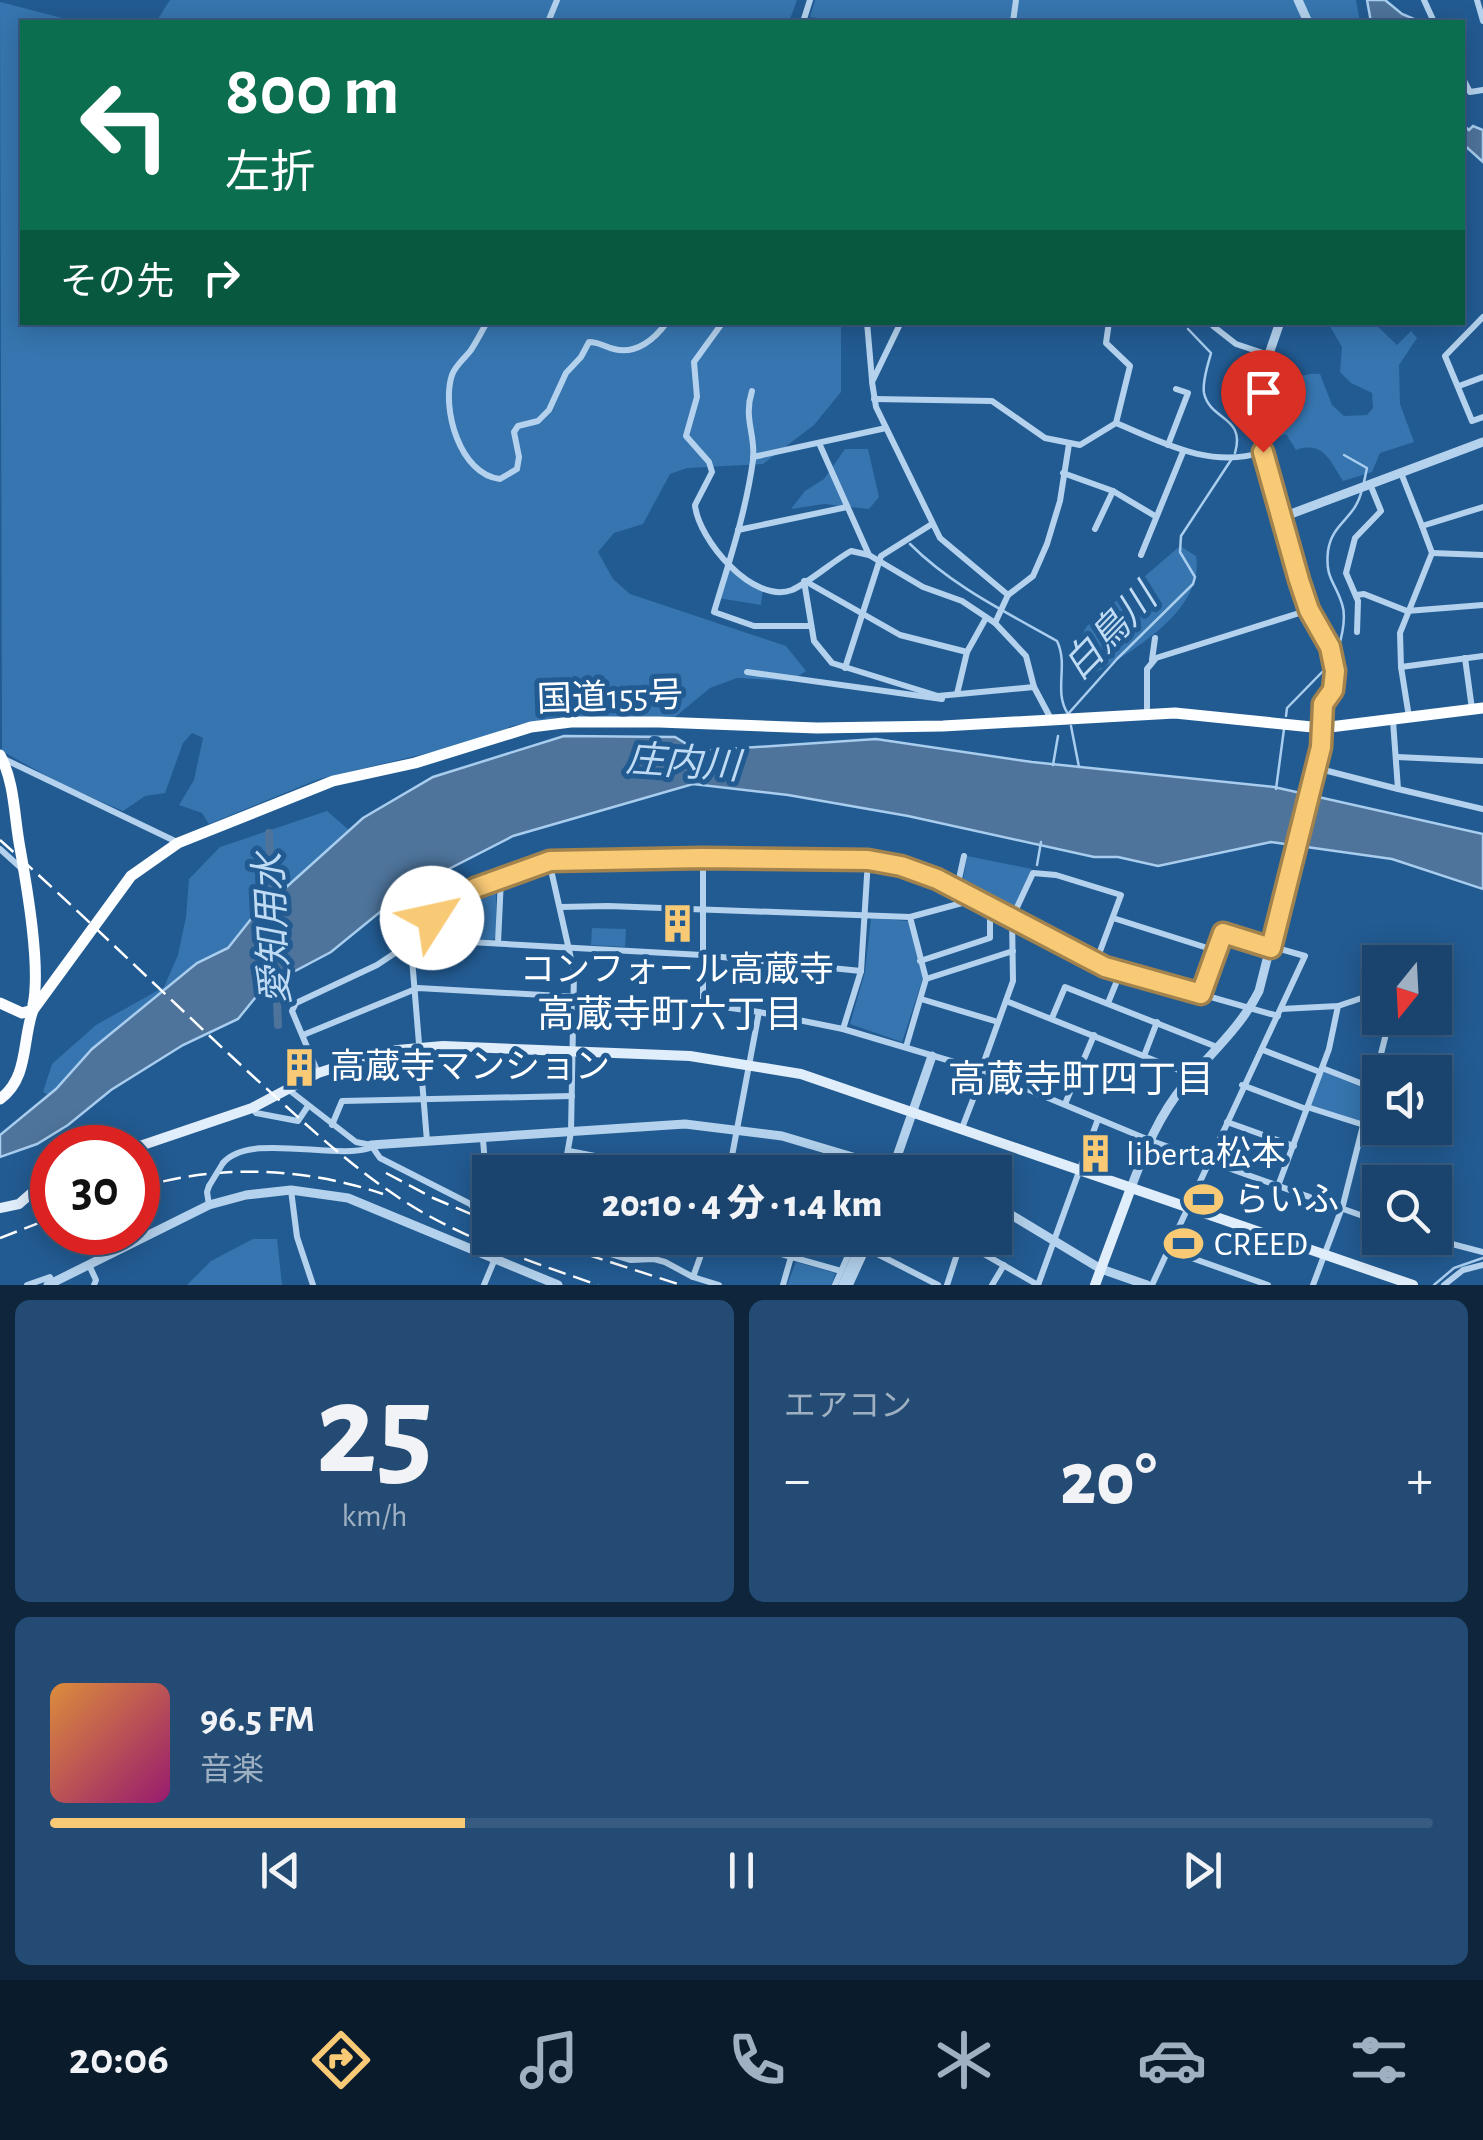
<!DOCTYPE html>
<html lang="ja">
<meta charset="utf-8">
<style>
:root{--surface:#1a446e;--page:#234b73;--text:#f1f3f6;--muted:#9fb0c2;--line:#385c81;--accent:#f9ca76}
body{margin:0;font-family:"Alegreya Sans","Noto Sans JP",sans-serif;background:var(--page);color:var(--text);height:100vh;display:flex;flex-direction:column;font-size:38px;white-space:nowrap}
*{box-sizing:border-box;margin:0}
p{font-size:32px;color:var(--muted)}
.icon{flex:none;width:55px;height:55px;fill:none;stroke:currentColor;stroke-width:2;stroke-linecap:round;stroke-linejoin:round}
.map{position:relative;height:1285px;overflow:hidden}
.drawer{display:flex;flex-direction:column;gap:15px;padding:15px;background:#0e253c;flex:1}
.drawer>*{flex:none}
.hud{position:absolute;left:20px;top:20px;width:1445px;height:305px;border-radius:0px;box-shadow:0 5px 25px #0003,0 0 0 2px var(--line);background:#0b6e4f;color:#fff;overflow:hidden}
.needle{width:65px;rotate:198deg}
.tools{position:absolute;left:1362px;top:945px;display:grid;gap:20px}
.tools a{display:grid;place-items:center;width:90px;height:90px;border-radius:0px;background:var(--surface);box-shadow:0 5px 25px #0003,0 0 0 2px var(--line);font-size:50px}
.speed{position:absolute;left:30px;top:1125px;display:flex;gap:20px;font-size:50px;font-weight:700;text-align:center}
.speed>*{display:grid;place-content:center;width:130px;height:130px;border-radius:50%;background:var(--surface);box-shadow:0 5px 25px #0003,0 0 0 2px var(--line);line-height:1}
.speed .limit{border:15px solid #d22;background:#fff;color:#111}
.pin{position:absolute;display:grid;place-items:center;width:85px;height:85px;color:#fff;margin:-102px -42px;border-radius:50% 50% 50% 0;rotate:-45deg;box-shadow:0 0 10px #0007}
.pin .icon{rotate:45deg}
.me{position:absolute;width:110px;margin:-55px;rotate:55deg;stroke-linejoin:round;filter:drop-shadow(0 0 8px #0008)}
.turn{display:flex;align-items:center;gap:35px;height:210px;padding:0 40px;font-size:45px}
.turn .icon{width:130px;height:130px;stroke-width:2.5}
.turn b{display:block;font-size:70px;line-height:85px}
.then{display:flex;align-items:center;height:95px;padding:0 40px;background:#0003;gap:20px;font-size:38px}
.big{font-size:75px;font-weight:800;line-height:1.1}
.drawer .tile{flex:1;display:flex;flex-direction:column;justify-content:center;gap:15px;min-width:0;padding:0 35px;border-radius:15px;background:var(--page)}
.drawer .dial{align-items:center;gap:0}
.dial b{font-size:130px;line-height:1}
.song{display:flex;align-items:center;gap:30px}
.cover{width:120px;height:120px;border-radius:15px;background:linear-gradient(135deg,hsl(30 70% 55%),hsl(320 70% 35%))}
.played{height:10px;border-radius:5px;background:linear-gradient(90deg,var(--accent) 30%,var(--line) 30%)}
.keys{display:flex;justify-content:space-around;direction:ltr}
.heat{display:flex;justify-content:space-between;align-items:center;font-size:55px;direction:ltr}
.drawer .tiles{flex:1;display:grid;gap:15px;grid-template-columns:1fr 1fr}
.tile:last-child{grid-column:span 2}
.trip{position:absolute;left:472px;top:1155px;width:540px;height:100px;border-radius:0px;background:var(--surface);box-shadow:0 5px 25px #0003,0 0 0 2px var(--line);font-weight:800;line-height:100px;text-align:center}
.dock{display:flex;height:160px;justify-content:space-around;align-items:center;background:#0a1b2c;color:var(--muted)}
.dock .icon{width:70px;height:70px}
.dock .current{color:var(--accent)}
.dock b{font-size:45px;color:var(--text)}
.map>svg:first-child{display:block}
.green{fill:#3675af}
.water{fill:#4e749b;stroke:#a8cdee;stroke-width:2.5}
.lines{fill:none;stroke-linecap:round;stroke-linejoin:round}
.stream{stroke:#a8cdee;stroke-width:2.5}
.canal{stroke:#4e749b;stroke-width:8}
.minor{stroke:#b4d2ed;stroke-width:6}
.tertiary{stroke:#b4d2ed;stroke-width:9}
.secondary{stroke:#e0edfa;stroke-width:10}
.primary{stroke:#fafcff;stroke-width:11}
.trunk{stroke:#fcfeff;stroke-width:11}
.rail{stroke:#fff;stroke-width:2.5;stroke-dasharray:18 8;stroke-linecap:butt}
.minor-bridge{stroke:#b4d2ed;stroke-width:6}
.route-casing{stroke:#a2834d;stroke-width:25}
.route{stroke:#f9ca76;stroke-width:18}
.labels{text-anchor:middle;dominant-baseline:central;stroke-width:10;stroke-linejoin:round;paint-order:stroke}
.street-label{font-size:35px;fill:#fff;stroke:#225b92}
.poi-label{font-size:35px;fill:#fff;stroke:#225b92;text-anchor:start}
.water-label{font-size:38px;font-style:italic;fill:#c0dbf4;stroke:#225b92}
.neighbourhood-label{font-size:38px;fill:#fff;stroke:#225b92}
</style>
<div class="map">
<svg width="1483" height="1285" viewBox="0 0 1483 1285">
<rect width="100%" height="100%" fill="#225b92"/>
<g class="green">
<polygon points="170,0 797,0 789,22 156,22"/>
<polygon points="815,0 1356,0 1360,22 849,22 810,17"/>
<polygon points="0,2 78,22 22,22 22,322 841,323 841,392 814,425 763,464 687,468 670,474 643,524 614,533 598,552 613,579 630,594 786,646 806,671 791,681 737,678 710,688 675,717 655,724 563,716 512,726 470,743 319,779 209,824 202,813 179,805 194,780 203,738 192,733 183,743 165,793 145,796 123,811 63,785 2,751"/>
<path d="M1328 323H1374L1397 345 1411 331 1417 338 1399 365 1400 404 1414 442 1380 453 1372 472 1343 481C1331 463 1324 440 1296 450L1286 434 1268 441 1269 399 1275 385C1286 379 1309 372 1320 374L1332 405 1344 416 1367 415 1373 408 1372 393 1351 383 1340 372 1342 347Z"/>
<polygon points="845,449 868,449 879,497 869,509 824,504 791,509 805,491 824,479"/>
<path d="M1180 546 1196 556C1205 608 1135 650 1096 672L1080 660 1073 651 1087 626Z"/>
<polygon points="729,564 748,581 763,587 761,605 718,598"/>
<polygon points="327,811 357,837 59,1101 43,1092 52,1064 96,1025 164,987 178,955 186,917 189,879 220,847"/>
<polygon points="967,856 1032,869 1012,911 962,886"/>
<polygon points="496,883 496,938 492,940 416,936 415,933 476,891"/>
<polygon points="871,918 908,921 923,978 902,1042 850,1024 865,972"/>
<polygon points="592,928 626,929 625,947 591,945"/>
<polygon points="1325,1071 1370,1090 1361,1123 1310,1107 1322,1072"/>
<polygon points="253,1239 277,1239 282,1285 187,1285 211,1261"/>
<polygon points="796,1262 835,1273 832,1285 787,1285"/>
</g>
<g class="water">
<polygon points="1367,0 1385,0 1402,14 1421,22 1371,22"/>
<polygon points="1463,125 1469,130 1473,126 1483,130 1483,162 1463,144"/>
<polygon points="564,736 675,737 698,751 876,739 1032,762 1274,787 1483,834 1483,889 1392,859 1271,842 1158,866 1118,857 1094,857 908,816 788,795 693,784 513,836 443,872 380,912 331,952 263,988 238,1019 183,1045 111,1090 68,1125 37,1144 0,1157 0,1135 56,1089 92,1049 197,963 228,948 251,919 363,818 433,777"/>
</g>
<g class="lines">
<g class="stream">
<path d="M1188 329 1211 353C1208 365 1202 381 1204 393 1210 421 1246 416 1235 453"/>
<polyline points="1344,455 1367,468 1364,482"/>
<path d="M910 544C952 586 1006 612 1057 641 1069 666 1053 691 1068 714L1117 659 1193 584 1195 577 1180 552 1181 536 1231 460"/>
<path d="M1333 658C1341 646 1347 618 1342 604 1335 581 1325 579 1328 551 1332 522 1356 519 1362 489"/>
<polyline points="1286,716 1287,708 1329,665"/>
<polyline points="1071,726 1079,767"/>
<polyline points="1053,765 1058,736"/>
<polyline points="1276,789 1284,729"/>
<polyline points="1037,865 1041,842"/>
<polyline points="1434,1285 1454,1268 1483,1258"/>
</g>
<g class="canal">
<polyline points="269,833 272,906"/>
<polyline points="276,975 278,1025"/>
</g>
<g class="minor">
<polyline points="1424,0 1434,22"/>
<polyline points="1477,0 1483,21"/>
<polyline points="548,22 557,0"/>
<polyline points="803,22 810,0"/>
<polyline points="1013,22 1016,0"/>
<polyline points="1462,77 1470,92 1483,90"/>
<polyline points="1483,317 1445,356 1472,421 1483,417"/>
<path d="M487 322C482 331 477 341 471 350 465 358 455 366 452 375 441 408 460 475 500 479L517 469 519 457 514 432 518 426 538 421 549 410 566 373 581 357 589 342C600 342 604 347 614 349 636 355 655 339 667 322"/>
<path d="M723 322 694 362 697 397 686 436 709 462 712 472 695 505C698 539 753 605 792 590 810 582 833 561 851 551L869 555"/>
<polyline points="867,322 872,380"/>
<polyline points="901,322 872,382 876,407 940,538 1008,595"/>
<polyline points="1213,322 1213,326 1236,344 1269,355"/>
<polyline points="1459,386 1483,377"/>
<path d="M752 391C743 419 756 435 753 460 746 512 729 562 714 612L754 626H810"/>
<polyline points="874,399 992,401 1045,438 1080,445 1116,423 1130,366 1106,343 1109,322"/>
<path d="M1116 423C1164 443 1210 469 1263 452"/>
<polyline points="819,443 869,555 923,587 962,601 995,623 1026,656 1034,687 1051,719"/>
<polyline points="1168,445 1188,393 1176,389"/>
<polyline points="753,457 886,428"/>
<polyline points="1063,473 1113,491 1155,516"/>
<polyline points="1401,473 1422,526 1483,507"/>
<polyline points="1095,529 1113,491"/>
<polyline points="738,530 847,507"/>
<polyline points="1432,553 1483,555"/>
<polyline points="1141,555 1183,452"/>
<polyline points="804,581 814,641 832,663 938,696 1034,687"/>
<polyline points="805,581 900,635 967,652"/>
<polyline points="1356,595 1364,594 1407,611 1483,605"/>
<polyline points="995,623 1008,595 1033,576 1047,544 1060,501 1069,444"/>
<polyline points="1357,632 1358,601 1346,573 1355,538 1381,511 1370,484"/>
<polyline points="1465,658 1472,709"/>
<polyline points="1152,660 1155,638"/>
<polyline points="1401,667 1483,656"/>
<polyline points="845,668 881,556 932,524"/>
<polyline points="747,672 942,699"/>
<polyline points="957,694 967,652 986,618"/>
<polyline points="1147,713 1147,669 1156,658 1309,610"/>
<polyline points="1409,717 1401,667 1400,633 1432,553 1422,526"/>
<polyline points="1393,721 1398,789 1483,809"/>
<polyline points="1397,757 1483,761"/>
<polyline points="4,759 177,842"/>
<polyline points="1316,768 1398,789"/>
<polyline points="0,849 21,868"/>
<polyline points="703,858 703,1004"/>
<polyline points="549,861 574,972 571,1132 564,1172"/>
<polyline points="957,888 964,856"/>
<polyline points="561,907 608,906 910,917 977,899"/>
<polyline points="1113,918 1217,951"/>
<polyline points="498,943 501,878 549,861 597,859 868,860 901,865 978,899 1105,967 1278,1016"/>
<polyline points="920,961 990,938 990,906"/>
<polyline points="926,979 1013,951"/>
<polyline points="921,999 998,1022"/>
<polyline points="1006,1001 1186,1073"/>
<polyline points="1108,1003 1121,971"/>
<polyline points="1281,1009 1338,1006 1380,992"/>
<polyline points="1052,1018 1065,987 1217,1047"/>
<polyline points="843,1029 861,971 868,860"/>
<polyline points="303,1035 418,988 703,1004 759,1012 843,1029 981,1070 1149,1140 1380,1222"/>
<polyline points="906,1047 926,979 910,917"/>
<polyline points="1263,1050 1320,1072"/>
<polyline points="1144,1056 1157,1022"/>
<polyline points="1322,1068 1373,1088"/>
<polyline points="981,1070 1013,981 1012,918 1033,873 1056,875 1121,895 1096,962"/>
<polyline points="318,1073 292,1011 296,1003 377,965 416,939 702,955 861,971"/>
<polyline points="1242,1085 1306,1109"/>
<polyline points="289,1090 356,1142 371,1145 380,1158 490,1214"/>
<polyline points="1065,1104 1094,1035"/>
<polyline points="1307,1107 1364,1125"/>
<polyline points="252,1108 256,1113 298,1121 308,1106"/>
<polyline points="1227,1122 1294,1146"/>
<polyline points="332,1125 342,1101 572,1096"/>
<polyline points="962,1128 984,1071"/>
<polyline points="427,1141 410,934 475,888 501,878"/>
<polyline points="569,1151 678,1172"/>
<path d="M223 1163C249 1132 335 1160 370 1148"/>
<polyline points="729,1172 759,1012"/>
<polyline points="1278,1186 1329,1049 1338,1006"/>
<polyline points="291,1190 297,1237 313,1285"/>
<polyline points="209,1205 207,1192 209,1186"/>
<polyline points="472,1206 486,1175 483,1140"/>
<polyline points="557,1238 631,1260 654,1259 665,1262 693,1277 719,1285"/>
<polyline points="725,1238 841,1271"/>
<polyline points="846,1238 938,1285"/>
<polyline points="956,1238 1038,1285"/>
<polyline points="1429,1238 1483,1252"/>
<polyline points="1169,1250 1268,1285"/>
<polyline points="89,1265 96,1280 94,1285"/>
<polyline points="693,1277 707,1238"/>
<polyline points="27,1285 50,1277 53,1283"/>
<polyline points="484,1285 494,1261"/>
<polyline points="783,1285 791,1257"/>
<polyline points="835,1285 854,1242"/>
<polyline points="850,1285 866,1250"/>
<polyline points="947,1285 962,1239"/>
<polyline points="992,1285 1004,1265"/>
<polyline points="1038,1285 1098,1119"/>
<polyline points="1152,1285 1305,956 1223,933 1201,994"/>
<polyline points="1313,1285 1343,1205 1390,1018"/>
<polyline points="1444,1285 1463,1270 1483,1265"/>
</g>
<g class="tertiary">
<polyline points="1298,0 1308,22"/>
<polyline points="1280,518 1483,442"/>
<polyline points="371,1145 685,1124 782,1136 903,1172"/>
<polyline points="892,1171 932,1056"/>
<path d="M1131 1188C1145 1150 1159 1115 1185 1084 1211 1053 1241 1027 1259 991L1321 747 1323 704 1335 681 1329 647 1309 610 1282 528 1256 424 1260 380 1280 322"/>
<polyline points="995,1205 1101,1269 1147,1285"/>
<polyline points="48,1285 209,1205 246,1195 291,1190 348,1198 558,1285"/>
<polyline points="843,1285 864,1238"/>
</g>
<g class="secondary">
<polyline points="134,1148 252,1108 318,1073 386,1051 443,1046 690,1056 801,1074 1413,1285"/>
<polyline points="0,1208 19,1204 52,1175"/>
<polyline points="1095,1285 1131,1188"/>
</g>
<path class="primary" d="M0 1003 22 1013 33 1010C22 1040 29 1078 0 1099"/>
<g class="trunk">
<path d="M0 755C15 783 14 817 20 848 27 888 41 967 33 1005"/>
<polyline points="33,1010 131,876 178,843 333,781 415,763 531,727 571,722 659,722 817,728 943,726 1175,713 1322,728 1483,708"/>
</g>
<g class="rail">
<path d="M0 840C87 918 170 1000 256 1079 309 1127 360 1176 422 1212 478 1244 537 1264 598 1285"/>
<polyline points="386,1173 433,1198 490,1222"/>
<path d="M138 1188C218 1164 304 1167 383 1194"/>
<polyline points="0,1238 52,1218"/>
<polyline points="536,1238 681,1285"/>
</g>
<polyline class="minor-bridge" points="209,1186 223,1163"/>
</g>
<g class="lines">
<defs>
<polyline id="route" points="432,918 475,888 550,861 702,858 868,860 901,866 937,879 1105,967 1201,994 1223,933 1271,948 1321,747 1323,704 1333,690 1335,671 1330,647 1309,610 1299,580 1263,452"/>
</defs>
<use href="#route" class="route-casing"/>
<use href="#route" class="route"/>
</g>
<defs>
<symbol id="building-bare" viewBox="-9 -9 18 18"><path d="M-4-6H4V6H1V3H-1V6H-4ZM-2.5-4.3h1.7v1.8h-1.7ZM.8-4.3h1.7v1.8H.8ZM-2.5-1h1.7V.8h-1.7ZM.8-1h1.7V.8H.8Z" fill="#f9ca76" stroke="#225b92" stroke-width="2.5" paint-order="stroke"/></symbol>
<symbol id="stadium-bare" viewBox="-9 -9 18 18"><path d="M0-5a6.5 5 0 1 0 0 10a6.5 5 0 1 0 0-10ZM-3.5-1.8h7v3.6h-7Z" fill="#f9ca76" stroke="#225b92" stroke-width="2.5" paint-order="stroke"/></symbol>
</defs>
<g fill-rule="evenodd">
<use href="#building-bare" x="650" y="896" width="55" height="55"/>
<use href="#building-bare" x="272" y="1040" width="55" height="55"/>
<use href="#building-bare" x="1068" y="1126" width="55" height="55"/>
<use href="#stadium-bare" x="1176" y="1172" width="55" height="55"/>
<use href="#stadium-bare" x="1156" y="1216" width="55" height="55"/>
</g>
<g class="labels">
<g class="street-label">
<text transform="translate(610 698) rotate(-2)">国道155号</text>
</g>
<g class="poi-label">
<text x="677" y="970" text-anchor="middle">コンフォール高蔵寺</text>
<text x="330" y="1067">高蔵寺マンション</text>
<text x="1126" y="1154">liberta松本</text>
<text x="1234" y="1200">らいふ</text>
<text x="1214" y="1244">CREED</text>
</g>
<g class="water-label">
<text transform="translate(1111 633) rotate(-46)">白鳥川</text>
<text transform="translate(683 764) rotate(4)">庄内川</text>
<text transform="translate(274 929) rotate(-93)">愛知用水</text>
</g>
<g class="neighbourhood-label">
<text x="670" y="1016">高蔵寺町六丁目</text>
<text x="1081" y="1081">高蔵寺町四丁目</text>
</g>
</g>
</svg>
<div class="tools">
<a><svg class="needle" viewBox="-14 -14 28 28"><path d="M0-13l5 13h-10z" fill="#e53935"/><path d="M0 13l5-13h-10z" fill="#9fb0c2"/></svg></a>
<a><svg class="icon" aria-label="sound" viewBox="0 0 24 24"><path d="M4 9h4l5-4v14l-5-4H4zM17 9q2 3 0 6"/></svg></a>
<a><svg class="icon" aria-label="search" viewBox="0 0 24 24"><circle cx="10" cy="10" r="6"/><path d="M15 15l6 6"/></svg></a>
</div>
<div class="speed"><div class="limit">30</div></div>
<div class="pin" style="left:1263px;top:452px;background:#d93025"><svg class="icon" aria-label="arrive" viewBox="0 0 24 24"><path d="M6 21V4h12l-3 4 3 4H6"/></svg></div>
<svg class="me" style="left:432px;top:918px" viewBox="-20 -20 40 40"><circle r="19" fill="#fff"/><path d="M0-13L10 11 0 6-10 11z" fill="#f9ca76"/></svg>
<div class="trip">20:10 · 4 分 · 1.4 km</div>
<div class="hud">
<div class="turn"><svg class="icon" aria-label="left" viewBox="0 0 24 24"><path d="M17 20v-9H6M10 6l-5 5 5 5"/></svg><div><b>800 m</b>左折</div></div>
<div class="then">その先<svg class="icon" aria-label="right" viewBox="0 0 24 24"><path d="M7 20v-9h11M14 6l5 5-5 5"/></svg></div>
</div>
</div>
<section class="drawer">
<div class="tiles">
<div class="tile dial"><b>25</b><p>km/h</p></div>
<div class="tile"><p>エアコン</p>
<div class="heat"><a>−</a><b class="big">20°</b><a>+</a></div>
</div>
<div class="tile">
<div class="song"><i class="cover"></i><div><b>96.5 FM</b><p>音楽</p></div></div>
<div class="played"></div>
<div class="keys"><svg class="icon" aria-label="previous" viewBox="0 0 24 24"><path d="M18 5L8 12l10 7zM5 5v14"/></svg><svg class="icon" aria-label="pause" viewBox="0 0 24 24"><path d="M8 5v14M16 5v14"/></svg><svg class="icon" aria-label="next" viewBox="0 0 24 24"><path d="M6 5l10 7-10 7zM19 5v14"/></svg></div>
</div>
</div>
</section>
<nav class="dock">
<b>20:06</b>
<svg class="icon current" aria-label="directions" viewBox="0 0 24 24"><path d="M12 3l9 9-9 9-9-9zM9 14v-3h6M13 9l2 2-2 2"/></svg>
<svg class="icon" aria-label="music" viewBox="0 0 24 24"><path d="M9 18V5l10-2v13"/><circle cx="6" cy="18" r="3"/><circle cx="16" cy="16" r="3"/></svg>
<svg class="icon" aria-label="phone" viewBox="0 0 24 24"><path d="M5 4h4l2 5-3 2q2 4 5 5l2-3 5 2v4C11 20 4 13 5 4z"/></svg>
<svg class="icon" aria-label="climate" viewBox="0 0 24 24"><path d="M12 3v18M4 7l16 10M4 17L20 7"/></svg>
<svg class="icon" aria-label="car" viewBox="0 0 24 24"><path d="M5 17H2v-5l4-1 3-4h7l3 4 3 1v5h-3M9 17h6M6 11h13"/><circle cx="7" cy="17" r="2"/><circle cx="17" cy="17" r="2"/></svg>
<svg class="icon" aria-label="filters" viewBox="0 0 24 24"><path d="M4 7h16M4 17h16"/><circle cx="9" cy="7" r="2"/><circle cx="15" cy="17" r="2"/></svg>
</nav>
